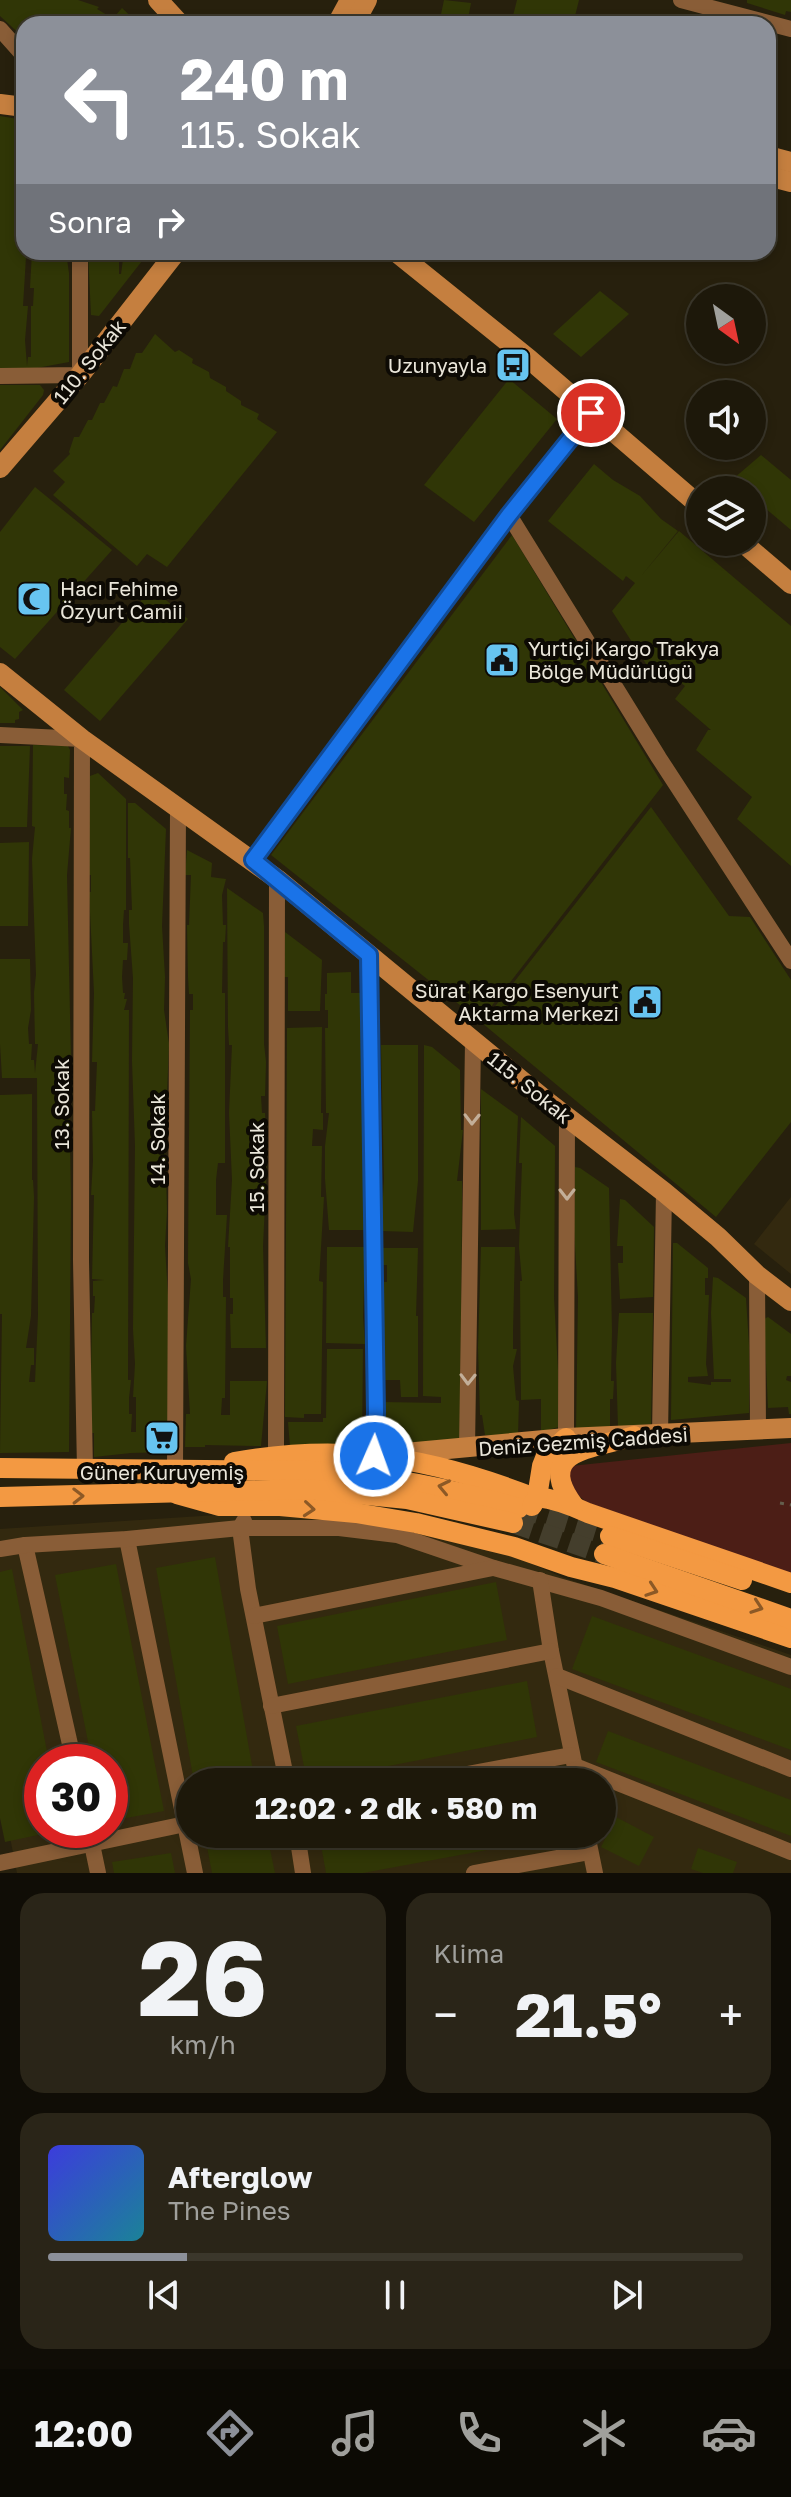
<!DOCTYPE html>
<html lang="tr">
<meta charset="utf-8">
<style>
:root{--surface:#1d180a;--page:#2a2518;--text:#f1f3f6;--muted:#a0a09c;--line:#3b372b;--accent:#8c9099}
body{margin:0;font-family:"Golos Text",sans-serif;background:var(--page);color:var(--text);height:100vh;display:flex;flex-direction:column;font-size:30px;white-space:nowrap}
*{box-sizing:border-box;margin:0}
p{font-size:26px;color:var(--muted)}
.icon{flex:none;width:44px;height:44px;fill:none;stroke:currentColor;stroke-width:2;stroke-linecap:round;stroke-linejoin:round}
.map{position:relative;height:1873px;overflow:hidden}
.side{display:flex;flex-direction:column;gap:20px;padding:20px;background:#100d06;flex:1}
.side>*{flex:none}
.guide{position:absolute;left:16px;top:16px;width:760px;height:244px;border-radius:24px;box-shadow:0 4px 12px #0003,0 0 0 2px var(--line);background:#8c9099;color:#fff;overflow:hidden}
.needle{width:52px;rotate:147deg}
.fabs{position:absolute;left:686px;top:284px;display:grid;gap:16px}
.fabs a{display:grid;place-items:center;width:80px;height:80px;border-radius:50%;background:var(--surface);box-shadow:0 4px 12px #0003,0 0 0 2px var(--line);font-size:40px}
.speed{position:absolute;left:24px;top:1744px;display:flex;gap:16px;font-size:40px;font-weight:700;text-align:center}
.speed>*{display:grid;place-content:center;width:104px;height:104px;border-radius:50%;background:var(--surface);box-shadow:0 4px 12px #0003,0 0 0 2px var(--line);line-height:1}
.speed .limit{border:12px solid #d22;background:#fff;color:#111}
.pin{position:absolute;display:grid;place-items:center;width:68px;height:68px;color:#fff;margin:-34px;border:4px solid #fff;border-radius:50%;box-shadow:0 2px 8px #0007}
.me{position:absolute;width:88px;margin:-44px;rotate:2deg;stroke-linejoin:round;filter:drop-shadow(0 0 6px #0008)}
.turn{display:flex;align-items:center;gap:28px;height:168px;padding:0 32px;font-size:36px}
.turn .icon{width:104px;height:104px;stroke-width:2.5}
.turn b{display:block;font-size:56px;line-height:68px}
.then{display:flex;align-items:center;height:76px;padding:0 32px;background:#0003;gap:16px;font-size:30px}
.big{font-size:60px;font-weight:700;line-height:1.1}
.side .widget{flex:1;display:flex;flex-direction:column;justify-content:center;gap:12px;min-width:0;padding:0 28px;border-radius:24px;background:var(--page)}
.side .dial{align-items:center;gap:0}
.dial b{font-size:104px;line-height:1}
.song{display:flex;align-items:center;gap:24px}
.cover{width:96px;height:96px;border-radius:12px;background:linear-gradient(135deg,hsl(240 70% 55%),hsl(190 70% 35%))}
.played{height:8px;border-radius:4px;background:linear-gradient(90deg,var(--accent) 20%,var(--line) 20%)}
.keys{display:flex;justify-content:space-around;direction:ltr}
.heat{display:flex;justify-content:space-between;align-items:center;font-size:44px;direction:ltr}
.side .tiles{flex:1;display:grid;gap:20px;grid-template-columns:1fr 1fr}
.widget:last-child{grid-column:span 2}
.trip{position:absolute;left:176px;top:1768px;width:440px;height:80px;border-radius:40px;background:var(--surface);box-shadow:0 4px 12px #0003,0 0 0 2px var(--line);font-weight:700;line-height:80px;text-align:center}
.menu{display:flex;height:128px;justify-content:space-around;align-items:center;background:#0c0a04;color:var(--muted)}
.menu .icon{width:56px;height:56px}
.menu .selected{color:var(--accent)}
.menu b{font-size:36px;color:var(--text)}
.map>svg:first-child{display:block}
.built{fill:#33290f;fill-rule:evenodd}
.green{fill:#4c1e16}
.building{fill:#303606}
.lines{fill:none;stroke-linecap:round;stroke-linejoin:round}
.primary-tunnel{stroke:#443e2c;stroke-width:20;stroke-dasharray:20 10;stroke-linecap:butt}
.path{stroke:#645e4d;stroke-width:3;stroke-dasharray:4 6;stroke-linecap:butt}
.street{stroke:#895d37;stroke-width:16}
.secondary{stroke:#c57f3f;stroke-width:20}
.primary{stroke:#f39942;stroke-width:20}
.oneway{stroke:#c3af99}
.oneway2{stroke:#8c5926}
.route-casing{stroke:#114b97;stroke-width:20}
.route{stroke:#1a73e8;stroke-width:14}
.labels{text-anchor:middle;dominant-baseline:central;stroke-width:8;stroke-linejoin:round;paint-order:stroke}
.street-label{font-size:20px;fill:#eae6da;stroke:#0d0a04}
.poi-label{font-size:20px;fill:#eae6da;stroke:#0d0a04;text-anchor:end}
</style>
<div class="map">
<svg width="791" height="1873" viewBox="0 0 791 1873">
<rect width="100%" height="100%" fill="#27200d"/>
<g class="built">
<polygon points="791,1197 791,1274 754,1244"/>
<path d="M262 1512 353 1517 507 1553 562 1577 791 1655V1873H17L0 1786V1529ZM42 1762H110V1830H42ZM190 1782H602V1834H190Z"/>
</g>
<polygon class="green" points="791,1443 791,1574 586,1502 567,1485 571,1466"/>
<g class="building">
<polygon points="0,0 78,0 99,7 97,9 112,18 106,24 24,24 24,38 0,16"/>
<polygon points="444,0 471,3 467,24 439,24"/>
<polygon points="517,0 579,0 573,24 548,24 513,16"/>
<polygon points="747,0 791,0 791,12 786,11 785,15 747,3"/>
<polygon points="122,8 139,24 108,24"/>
<polygon points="0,116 24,120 26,257 23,306 28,306 25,340 27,366 28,357 31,357 31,306 33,306 34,288 30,288 32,252 66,252 69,273 69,362 26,370 0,369"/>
<polygon points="88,252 119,252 119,274 121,274 124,252 149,252 99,316 91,315"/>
<polygon points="600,291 629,314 581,357 553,334"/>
<polygon points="155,334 175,352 179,350 193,359 192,363 209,372 210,378 226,387 226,391 241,401 241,405 259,414 257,419 277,432 167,567 147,554 137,566 53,495 65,482 53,471 70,454 69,452 74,437 79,437 88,420 92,420 100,403 104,403 113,386 117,387 124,369 130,369 136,353 142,353"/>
<polygon points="509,379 557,419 474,522 424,485"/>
<polygon points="0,385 40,385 44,390 43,395 0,450"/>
<polygon points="761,455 791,480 791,530 752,497 752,490 743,490 733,479"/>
<polygon points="594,464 613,480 640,496 661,519 678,531 641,576 679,531 791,626 791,866 737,819 752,797 696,750 708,730 711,730 675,699 685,686 656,664 650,670 612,611 635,583 626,576 623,581 548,521"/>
<polygon points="35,487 112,550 15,659 0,647 0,532"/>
<polygon points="512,535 663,785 480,1021 271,855"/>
<polygon points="152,588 188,619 100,721 64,690"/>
<polygon points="0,687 23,710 19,712 19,719 15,720 15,723 0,723"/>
<polygon points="33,745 68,746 70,750 69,778 64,777 64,794 67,794 66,810 69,811 69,828 71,828 67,875 71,1060 69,1093 71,1197 69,1452 0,1453 2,1314 0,1314 0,1095 32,1094 32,1180 33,1180 34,1197 31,1316 26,1348 34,1348 34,1365 31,1365 29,1382 35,1382 38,1315 37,1078 2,1078 0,1044 0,959 30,959 31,1010 28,1028 29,1044 32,1044 31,1060 34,1060 35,1073 38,1044 35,1044 34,993 36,975 32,859 35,827 32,826"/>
<polygon points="0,746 30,746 27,827 0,827"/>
<polygon points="98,773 126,799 126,910 124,910 123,925 123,943 128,943 127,960 123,960 122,977 123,993 125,993 124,999 127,999 124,1010 129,1010 128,1380 131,1380 129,1398 129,1414 132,1414 131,1432 136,1432 136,1397 133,1397 135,1364 133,1329 135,1146 132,1061 133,978 129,924 129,910 132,910 130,858 128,858 128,803 135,803 166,829 162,926 165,977 164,1010 169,1044 165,1145 167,1211 165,1246 169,1312 168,1452 131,1453 94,1457 94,1433 90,1433 92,1313 94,1313 95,1296 93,1296 93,1281 104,1280 92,1279 94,1195 91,1195 93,1161 92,1111 95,1111 97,1062 92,1062 94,993 89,892 91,892 91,875 88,875 90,776"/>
<polygon points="651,807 729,916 750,917 791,980 791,1122 716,1217 482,1023"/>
<polygon points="29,842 28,926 0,926 0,843"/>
<polygon points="187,850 212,863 211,877 226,879 222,895 223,925 226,925 225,942 223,942 222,993 225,993 225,1163 218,1163 216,1180 216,1215 227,1215 223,1280 223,1297 226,1297 225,1398 222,1398 221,1415 230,1415 230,1381 267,1381 261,1446 205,1445 205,1447 185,1447 186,1414 190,1414 186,1346 191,1279 188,1263 190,1010 193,1010 193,994 189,994 188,977 187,925 189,925 191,875 185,875"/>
<polygon points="227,888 263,913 264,926 264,1044 266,1062 265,1096 261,1096 262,1113 265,1113 267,1162 263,1246 266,1348 231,1348 230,1314 233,1314 233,1298 230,1298 230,1247 228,1247 232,1180 229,1113 232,1045 229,1045 228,1027"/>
<polygon points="285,932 322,960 320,1011 288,1011 288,977 284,977"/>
<polygon points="351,972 351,993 361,993 364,1230 329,1230 325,1179 325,1146 329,1113 326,1113 325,1028 328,1028 328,1010 325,1010 325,994 327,994 327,973"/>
<polygon points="322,1027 321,1113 323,1113 323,1130 313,1129 312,1146 322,1146 321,1197 324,1197 319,1281 323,1282 321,1414 304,1414 304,1418 285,1417 287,1028"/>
<polygon points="381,1045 418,1045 418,1181 413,1232 381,1231 384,1179"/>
<polygon points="424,1045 432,1047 460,1070 461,1130 463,1130 457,1181 462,1181 462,1198 460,1439 401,1444 401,1441 383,1441 382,1402 441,1403 441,1397 423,1396"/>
<polygon points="481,1089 518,1116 514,1214 516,1229 481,1230"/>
<polygon points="521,1117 555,1146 554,1298 558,1370 559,1427 541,1432 541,1399 521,1400 520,1281 522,1281 519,1247 522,1163 519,1163"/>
<polygon points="575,1167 580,1168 609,1188 612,1331 611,1381 614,1381 613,1399 610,1399 610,1428 576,1431 578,1297 574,1229"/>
<polygon points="620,1199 625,1200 654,1227 653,1297 620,1299 618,1263 623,1263 623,1246 617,1246"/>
<polygon points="673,1243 677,1243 708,1268 708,1278 705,1278 705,1295 709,1295 706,1364 708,1376 688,1377 688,1382 711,1385 711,1382 731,1382 731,1379 714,1379 711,1313 713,1277 718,1278 746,1298 749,1345 749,1413 671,1420"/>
<polygon points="327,1247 365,1247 363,1317 365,1344 326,1343"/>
<polygon points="481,1247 515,1247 513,1332 513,1349 517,1349 513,1366 516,1400 519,1401 518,1435 485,1435 482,1415 480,1415 478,1348"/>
<polygon points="383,1248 418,1248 416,1316 418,1316 418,1397 401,1397 400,1380 382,1380 383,1282 387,1282 387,1265 383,1265"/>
<polygon points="619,1313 653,1313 651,1424 618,1427 616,1363"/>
<polygon points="768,1317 791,1334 791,1376 787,1376 786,1380 791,1382 791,1414 789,1414 788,1407 768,1408 764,1319"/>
<polygon points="327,1349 363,1349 362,1446 290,1446 288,1422 323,1422 323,1418 326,1418"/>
<polygon points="215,1557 255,1782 194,1782 156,1568"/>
<polygon points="116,1564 164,1811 110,1821 110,1762 92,1762 55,1575"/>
<polygon points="12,1569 49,1762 42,1762 42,1830 57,1831 5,1842 0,1818 0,1572"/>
<polygon points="496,1582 507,1640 288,1684 277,1626"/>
<polygon points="592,1616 791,1689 791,1750 572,1669"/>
<polygon points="527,1681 537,1737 307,1782 296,1726"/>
<polygon points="608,1731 791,1800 791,1836 596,1762"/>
<polygon points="616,1817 654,1837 639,1866 601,1847"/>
<polygon points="319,1834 557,1834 557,1837 363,1873 326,1873"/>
<polygon points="267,1835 275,1873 212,1873 207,1847"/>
<polygon points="698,1848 737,1862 733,1873 703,1873 691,1869"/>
<polygon points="171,1853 175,1873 114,1873 112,1862"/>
</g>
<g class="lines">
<g class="primary-tunnel">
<polyline points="519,1508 610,1536"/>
<polyline points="513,1523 604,1554"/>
</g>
<polyline class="path" points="780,1503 791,1505"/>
<g class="street">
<polyline points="681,0 791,29"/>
<polyline points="0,29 24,56"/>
<polyline points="0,376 80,375 80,252"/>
<polyline points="509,515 659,758 791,961"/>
<polyline points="0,735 82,739 81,1260 85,1470"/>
<polyline points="253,860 509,515 591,413"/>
<polyline points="369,955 376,1412 374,1456"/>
<polyline points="757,1275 758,1430"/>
<polyline points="660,1435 664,1192"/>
<polyline points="566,1438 567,1116"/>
<polyline points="467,1449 473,1041"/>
<polyline points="276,1455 277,879"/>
<polyline points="175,1471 178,808"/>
<polyline points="244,1521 240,1528 248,1589 287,1782"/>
<polyline points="127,1539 195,1873"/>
<polyline points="25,1545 74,1762"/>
<polyline points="0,1549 25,1545 127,1539 240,1528 339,1528 397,1535 494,1568 601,1598 791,1667"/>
<polyline points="540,1580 551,1651 578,1782"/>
<polyline points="254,1616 493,1568"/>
<polyline points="557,1676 791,1769"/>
<polyline points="271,1706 551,1651"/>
<polyline points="575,1766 791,1852"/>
<polyline points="424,1782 571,1755"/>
<polyline points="89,1830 98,1873"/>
<polyline points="297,1834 303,1873"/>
<polyline points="587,1834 595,1873"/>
<polyline points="0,1863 190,1823"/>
<polyline points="474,1873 590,1852"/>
</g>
<g class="secondary">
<polyline points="158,0 180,24"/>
<polyline points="337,24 350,0"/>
<polyline points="354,24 367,0"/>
<polyline points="0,104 24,107"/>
<polyline points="768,156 791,162"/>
<polyline points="768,176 791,182"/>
<polyline points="396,252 529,359 700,506"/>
<polyline points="0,468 80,375 176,252"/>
<polyline points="742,542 791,584"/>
<polyline points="0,673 82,739 277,879 550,1104 664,1192 718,1237 757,1275 791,1301"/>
<polyline points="394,1454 566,1438 791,1428"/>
</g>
<g class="primary">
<path d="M234 1462C280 1454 329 1451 375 1456 427 1461 486 1479 535 1498"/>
<path d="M0 1468 314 1471C388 1476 447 1488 519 1508"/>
<polyline points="177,1494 220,1506 280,1506 356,1513 416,1523 514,1547 571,1567 615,1578 791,1638"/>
<polyline points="0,1497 307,1489 407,1499 513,1523"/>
<path d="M537 1497C555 1499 571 1505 588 1513L791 1583"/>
<polyline points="532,1506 537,1497 542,1466 546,1456 566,1438"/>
<path d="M574 1506C532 1449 594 1449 634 1436"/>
<polyline points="610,1536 742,1580"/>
<polyline points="604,1554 791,1619"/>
</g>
</g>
<defs><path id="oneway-chevron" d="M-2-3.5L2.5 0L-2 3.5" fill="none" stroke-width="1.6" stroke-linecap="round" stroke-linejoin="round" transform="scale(2)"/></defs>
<g class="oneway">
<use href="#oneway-chevron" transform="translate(472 1119) rotate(91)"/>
<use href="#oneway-chevron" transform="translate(567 1194) rotate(90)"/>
<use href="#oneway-chevron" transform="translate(468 1379) rotate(91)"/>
</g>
<g class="oneway2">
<use href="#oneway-chevron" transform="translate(444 1487) rotate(-168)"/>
<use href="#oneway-chevron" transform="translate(78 1496) rotate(-1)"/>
<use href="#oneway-chevron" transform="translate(309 1509) rotate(5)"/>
<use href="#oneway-chevron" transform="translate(652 1590) rotate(19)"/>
<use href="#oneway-chevron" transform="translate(757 1607) rotate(19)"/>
</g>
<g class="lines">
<defs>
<polyline id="route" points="374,1456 376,1412 369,955 253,860 509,515 591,413"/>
</defs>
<use href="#route" class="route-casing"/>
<use href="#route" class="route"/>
</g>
<defs>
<symbol id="bus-square" viewBox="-11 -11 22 22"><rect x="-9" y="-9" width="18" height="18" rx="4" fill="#67c4f0" stroke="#0d0a04"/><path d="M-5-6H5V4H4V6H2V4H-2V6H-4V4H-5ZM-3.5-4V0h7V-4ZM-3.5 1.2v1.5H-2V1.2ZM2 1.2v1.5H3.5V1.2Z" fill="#111"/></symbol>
<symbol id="mosque-square" viewBox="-11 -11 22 22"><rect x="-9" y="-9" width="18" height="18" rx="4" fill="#67c4f0" stroke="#0d0a04"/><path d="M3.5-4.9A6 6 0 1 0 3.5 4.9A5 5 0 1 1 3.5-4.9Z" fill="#111"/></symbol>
<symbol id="civic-square" viewBox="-11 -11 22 22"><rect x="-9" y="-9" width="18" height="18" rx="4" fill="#67c4f0" stroke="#0d0a04"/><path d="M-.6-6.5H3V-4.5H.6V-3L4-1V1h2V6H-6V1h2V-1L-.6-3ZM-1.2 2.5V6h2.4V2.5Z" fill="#111"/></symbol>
<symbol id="supermarket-square" viewBox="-11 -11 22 22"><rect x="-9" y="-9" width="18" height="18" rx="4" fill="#67c4f0" stroke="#0d0a04"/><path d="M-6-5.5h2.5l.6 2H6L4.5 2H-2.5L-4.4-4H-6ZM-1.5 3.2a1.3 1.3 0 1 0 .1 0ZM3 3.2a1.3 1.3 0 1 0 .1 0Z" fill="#111"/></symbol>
</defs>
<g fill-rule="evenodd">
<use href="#bus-square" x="493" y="345" width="40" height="40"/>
<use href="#mosque-square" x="14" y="579" width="40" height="40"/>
<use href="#civic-square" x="482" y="640" width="40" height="40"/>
<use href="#civic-square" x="625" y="982" width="40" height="40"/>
<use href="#supermarket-square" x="142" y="1418" width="40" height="40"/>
</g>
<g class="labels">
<g class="street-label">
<text transform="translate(89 361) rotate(-51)">110. Sokak</text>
<text transform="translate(530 1087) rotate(39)">115. Sokak</text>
<text transform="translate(61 1104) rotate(-90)">13. Sokak</text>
<text transform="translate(157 1139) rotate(-90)">14. Sokak</text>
<text transform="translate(256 1167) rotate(-90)">15. Sokak</text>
<text transform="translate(583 1441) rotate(-4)">Deniz Gezmiş Caddesi</text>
</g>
<g class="poi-label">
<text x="487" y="365">Uzunyayla</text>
<text x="60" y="588" text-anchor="start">Hacı Fehime<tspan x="60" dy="23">Özyurt Camii</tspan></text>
<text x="528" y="648" text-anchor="start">Yurtiçi Kargo Trakya<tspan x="528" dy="23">Bölge Müdürlüğü</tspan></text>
<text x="619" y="990">Sürat Kargo Esenyurt<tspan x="619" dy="23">Aktarma Merkezi</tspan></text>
<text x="162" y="1472" text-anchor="middle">Güner Kuruyemiş</text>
</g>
</g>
</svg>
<div class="fabs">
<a><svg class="needle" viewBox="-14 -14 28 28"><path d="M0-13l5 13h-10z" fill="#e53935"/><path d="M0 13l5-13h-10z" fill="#a0a09c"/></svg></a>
<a><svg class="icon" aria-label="sound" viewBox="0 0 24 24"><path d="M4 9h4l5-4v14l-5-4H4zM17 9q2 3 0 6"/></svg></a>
<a><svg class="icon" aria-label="layers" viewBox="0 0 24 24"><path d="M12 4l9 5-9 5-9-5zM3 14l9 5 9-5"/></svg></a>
</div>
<div class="speed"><div class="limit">30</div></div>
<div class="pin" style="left:591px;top:413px;background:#d93025"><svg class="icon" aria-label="arrive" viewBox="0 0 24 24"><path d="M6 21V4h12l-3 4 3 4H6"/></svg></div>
<svg class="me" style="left:374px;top:1456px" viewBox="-20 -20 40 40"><circle r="17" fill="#1a73e8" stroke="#fff" stroke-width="3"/><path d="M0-11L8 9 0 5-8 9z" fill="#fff"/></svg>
<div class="trip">12:02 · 2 dk · 580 m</div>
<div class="guide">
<div class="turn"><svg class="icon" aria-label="left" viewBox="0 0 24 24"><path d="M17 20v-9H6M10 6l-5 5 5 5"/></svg><div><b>240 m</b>115. Sokak</div></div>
<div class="then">Sonra<svg class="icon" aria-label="right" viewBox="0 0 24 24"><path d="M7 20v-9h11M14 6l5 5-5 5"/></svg></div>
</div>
</div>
<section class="side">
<div class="tiles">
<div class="widget dial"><b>26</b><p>km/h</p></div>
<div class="widget"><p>Klima</p>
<div class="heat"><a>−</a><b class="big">21.5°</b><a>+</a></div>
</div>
<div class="widget">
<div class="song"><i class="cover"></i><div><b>Afterglow</b><p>The Pines</p></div></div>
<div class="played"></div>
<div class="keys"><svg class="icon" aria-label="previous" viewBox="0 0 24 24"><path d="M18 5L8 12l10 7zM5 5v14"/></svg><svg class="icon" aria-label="pause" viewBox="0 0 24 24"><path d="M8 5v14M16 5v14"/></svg><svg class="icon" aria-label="next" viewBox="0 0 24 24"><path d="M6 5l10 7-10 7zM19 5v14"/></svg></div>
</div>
</div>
</section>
<nav class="menu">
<b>12:00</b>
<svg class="icon selected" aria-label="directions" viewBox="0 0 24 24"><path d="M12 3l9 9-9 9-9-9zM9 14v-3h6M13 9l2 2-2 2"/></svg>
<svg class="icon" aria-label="music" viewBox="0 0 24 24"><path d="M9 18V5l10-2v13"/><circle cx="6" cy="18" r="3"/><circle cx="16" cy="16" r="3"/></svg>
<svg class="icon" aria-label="phone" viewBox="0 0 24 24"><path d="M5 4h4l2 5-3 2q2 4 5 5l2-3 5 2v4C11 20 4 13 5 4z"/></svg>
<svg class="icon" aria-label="climate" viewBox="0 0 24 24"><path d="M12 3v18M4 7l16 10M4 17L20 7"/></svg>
<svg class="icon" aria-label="car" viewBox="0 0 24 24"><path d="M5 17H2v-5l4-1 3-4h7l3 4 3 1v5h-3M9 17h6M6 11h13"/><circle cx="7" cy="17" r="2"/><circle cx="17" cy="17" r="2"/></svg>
</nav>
